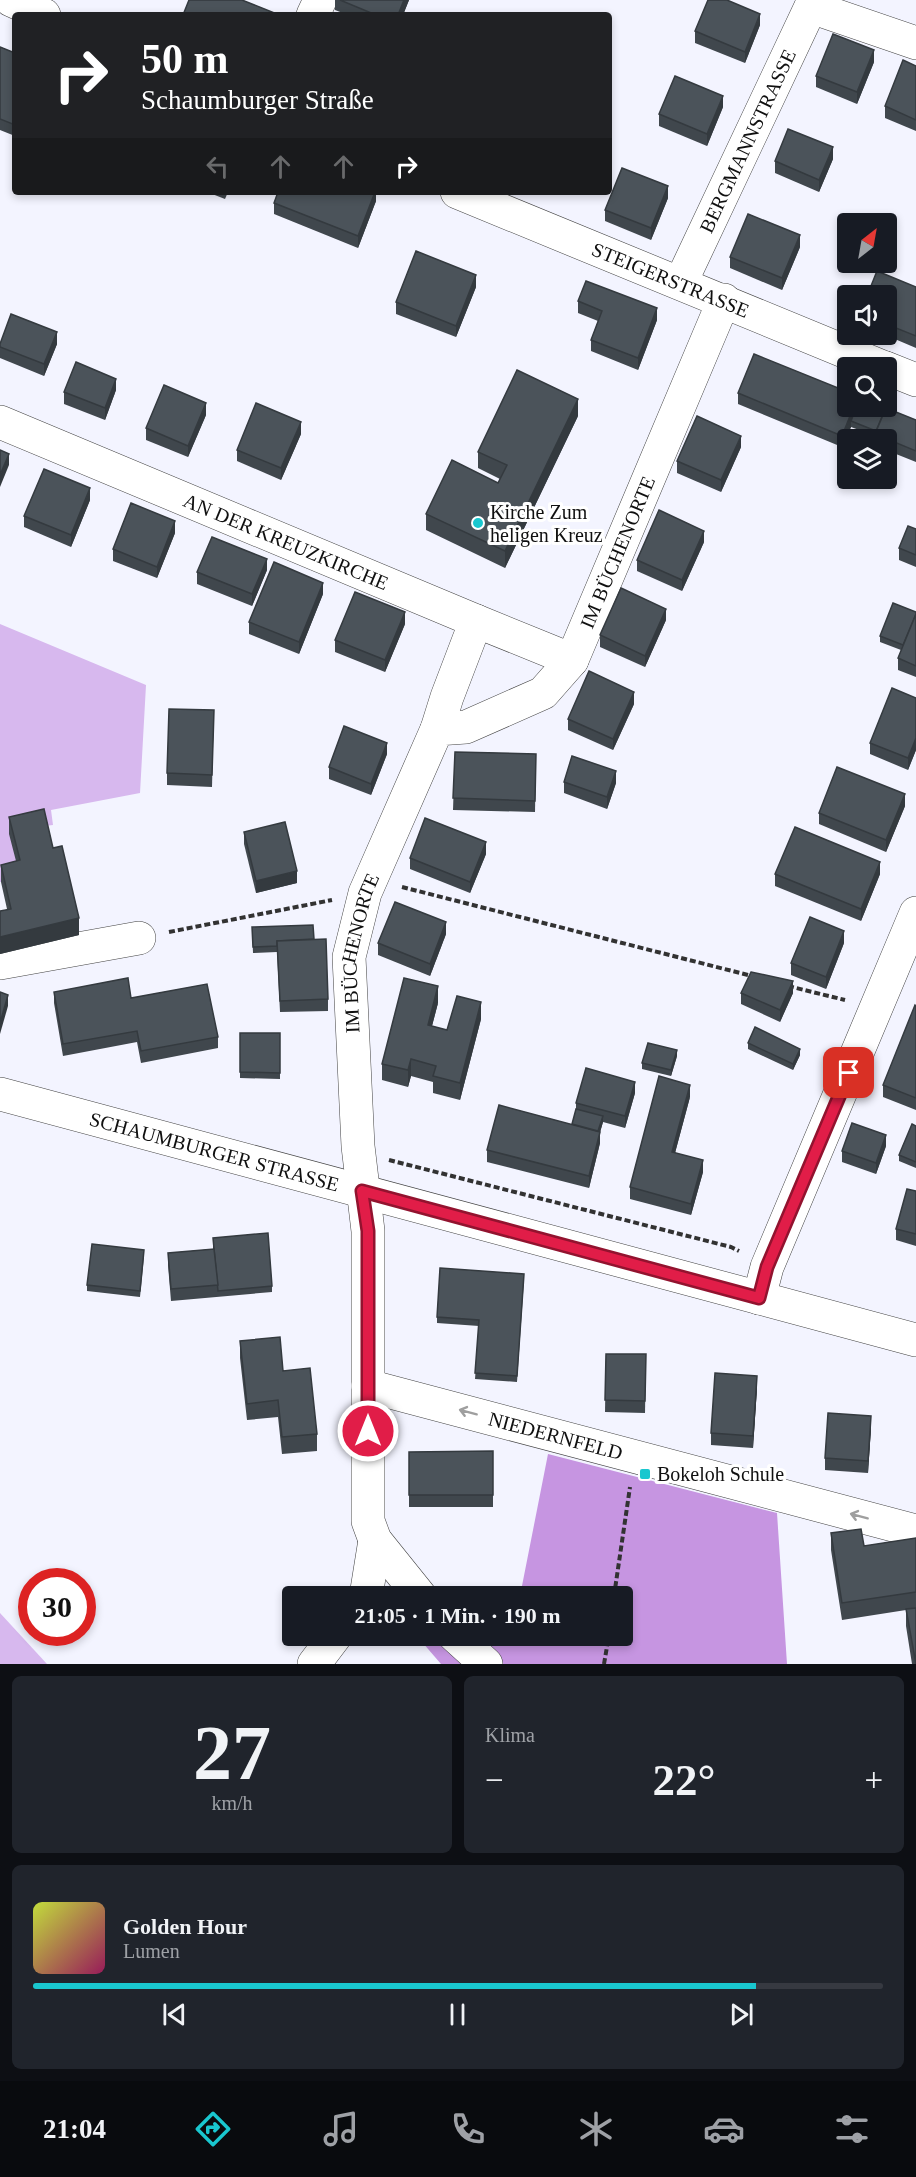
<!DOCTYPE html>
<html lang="de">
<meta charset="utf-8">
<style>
:root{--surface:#171b24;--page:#20242c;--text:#f1f3f6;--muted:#9ea1a6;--line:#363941;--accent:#19c7cf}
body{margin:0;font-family:"Times New Roman",serif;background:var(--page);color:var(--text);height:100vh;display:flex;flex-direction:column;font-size:22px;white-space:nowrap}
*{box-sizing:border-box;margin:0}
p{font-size:20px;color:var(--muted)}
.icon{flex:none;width:33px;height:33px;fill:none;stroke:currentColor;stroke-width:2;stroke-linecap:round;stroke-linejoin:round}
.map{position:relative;height:1664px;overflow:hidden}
.sheet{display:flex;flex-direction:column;gap:12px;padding:12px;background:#0d0f14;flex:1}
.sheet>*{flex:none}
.top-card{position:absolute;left:12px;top:12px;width:600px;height:183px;border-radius:6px;box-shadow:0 3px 9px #0003;background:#202124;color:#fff;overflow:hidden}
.needle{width:39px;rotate:31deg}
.buttons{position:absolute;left:837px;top:213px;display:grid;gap:12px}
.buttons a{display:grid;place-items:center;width:60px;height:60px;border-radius:6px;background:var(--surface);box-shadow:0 3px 9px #0003;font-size:30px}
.speed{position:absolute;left:18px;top:1568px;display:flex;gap:12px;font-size:30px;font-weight:700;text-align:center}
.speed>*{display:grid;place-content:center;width:78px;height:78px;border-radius:50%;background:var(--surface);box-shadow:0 3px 9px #0003;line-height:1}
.speed .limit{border:9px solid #d22;background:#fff;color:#111}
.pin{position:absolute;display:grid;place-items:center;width:51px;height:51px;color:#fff;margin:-26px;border-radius:12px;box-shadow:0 3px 9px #0006}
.me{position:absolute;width:66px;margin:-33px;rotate:0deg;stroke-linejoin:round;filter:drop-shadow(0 0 4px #0008)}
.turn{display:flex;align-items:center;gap:21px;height:126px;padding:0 30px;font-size:27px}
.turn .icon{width:78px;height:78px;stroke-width:2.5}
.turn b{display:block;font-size:42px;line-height:51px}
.lanes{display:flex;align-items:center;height:57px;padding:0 30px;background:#0003;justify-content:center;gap:30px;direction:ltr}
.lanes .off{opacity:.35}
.big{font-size:45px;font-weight:700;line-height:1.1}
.sheet .card{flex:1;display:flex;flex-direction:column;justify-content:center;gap:9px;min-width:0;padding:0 21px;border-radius:9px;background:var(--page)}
.sheet .dial{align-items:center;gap:0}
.dial b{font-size:78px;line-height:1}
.song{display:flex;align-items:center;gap:18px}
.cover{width:72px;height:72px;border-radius:9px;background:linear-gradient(135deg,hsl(70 70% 55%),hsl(330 70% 35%))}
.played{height:6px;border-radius:3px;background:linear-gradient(90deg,var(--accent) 85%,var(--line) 85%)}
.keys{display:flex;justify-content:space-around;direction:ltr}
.heat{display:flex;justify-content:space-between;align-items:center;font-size:33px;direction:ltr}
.sheet .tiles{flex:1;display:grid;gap:12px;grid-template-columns:1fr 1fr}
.card:last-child{grid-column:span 2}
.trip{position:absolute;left:282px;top:1586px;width:351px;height:60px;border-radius:6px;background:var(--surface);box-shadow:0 3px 9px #0003;font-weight:700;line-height:60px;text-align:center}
.tab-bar{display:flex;height:96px;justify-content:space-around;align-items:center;background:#090b0e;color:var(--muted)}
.tab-bar .icon{width:42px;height:42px}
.tab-bar .active{color:var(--accent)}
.tab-bar b{font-size:27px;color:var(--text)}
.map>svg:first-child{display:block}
.green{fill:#d7b8ee}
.forest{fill:#c695e1}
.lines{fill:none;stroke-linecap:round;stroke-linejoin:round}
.minor-casing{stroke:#434343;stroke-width:34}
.path{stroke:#323232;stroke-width:4;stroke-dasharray:6 3;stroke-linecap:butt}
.minor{stroke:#fff;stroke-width:33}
.wall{fill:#40474d}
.shaded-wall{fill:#343a3f}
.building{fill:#4b535a;stroke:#343a3f;stroke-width:1.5}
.oneway{stroke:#9f9f9f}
.route-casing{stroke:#92132f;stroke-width:15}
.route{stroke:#e11d48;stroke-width:10}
.poi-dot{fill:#19c7cf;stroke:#fff;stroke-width:2}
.labels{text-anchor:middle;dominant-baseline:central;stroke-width:6;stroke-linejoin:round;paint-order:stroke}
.street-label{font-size:20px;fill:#101010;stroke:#fff}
.poi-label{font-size:20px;fill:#101010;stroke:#fff;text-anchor:start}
</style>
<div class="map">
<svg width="916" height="1664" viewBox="0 0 916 1664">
<rect width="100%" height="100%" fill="#f3f4ff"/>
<g class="green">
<polygon points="0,624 146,685 140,793 51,810 53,825 44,826 20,877 0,882"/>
<polygon points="0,1613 47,1664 0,1664"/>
</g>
<polygon class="forest" points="548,1454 777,1513 787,1664 441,1664 416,1635 622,1635 622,1596 520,1596"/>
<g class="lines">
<defs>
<g id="minor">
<polyline points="11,0 44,15"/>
<polyline points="811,7 916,43"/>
<polyline points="313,15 320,0"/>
<path id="s1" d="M457 192 885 368"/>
<path id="s2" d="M681 282 814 0"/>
<polyline points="886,368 916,380"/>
<path id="s3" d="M0 422 476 621 572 660"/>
<polyline points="437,729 447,697 476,621"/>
<polyline points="0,963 139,938"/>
<path id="s4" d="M0 1094 916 1340"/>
<polyline points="759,1298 767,1267 916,913"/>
<path id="s5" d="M368 1386 916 1531"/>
<polyline points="366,1596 375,1540"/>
<path id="s6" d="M420 1596 375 1540 368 1521V1231L358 1146 349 957 365 893 437 729 466 727 543 693 572 660 724 300"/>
<polyline points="454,1635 486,1664"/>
<polyline points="314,1664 336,1635"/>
</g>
</defs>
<use href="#minor" class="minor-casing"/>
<g class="path">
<polyline points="402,887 752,976"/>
<polyline points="169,932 332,900"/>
<polyline points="788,986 845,1000"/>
<polyline points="389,1160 731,1247 739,1251"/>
<polyline points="614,1596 630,1487"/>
<polyline points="604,1664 609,1635"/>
</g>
<use href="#minor" class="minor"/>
</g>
<g class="wall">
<polygon points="335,0 409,0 403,15 348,15 335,10"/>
<polygon points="760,25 745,63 695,43 695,31"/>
<polygon points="0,47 15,53 15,136 0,130"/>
<polygon points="874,62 857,104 816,87 816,76"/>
<polygon points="916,66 916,131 885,118 885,106"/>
<polygon points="723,107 707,146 659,126 659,114"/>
<polygon points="833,159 819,192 775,173 775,161"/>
<polygon points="207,192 228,192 225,199"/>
<polygon points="376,192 376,201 358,248 274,214 274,203"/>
<polygon points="668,198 651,240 605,221 605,210"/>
<polygon points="800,247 782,290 730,268 730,257"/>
<polygon points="476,287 456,337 396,314 396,302"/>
<polygon points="916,287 916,348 883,334 886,334 886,296"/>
<polygon points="578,301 657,320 638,370 591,351 591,340 598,321 578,313"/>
<polygon points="0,344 57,344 44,376 0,358"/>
<polygon points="116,390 105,420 64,404 64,392"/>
<polygon points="738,393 848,406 884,412 916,420 916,462 886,450 886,440 875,440 875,436 851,427 842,447 738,404"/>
<polygon points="206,415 188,457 146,440 146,428"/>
<polygon points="578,416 505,568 426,530 426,514 498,483 500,479 478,468 478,452"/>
<polygon points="301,434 281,480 237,461 237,450"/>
<polygon points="741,447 721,492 677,473 677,461"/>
<polygon points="90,500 71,547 24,527 24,516"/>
<polygon points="916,529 916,567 899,560 899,548"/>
<polygon points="175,533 157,578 113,561 113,549"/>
<polygon points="704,542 682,591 637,571 637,560"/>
<polygon points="267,570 252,606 197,584 197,572"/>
<polygon points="323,594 299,654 249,634 249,622"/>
<polygon points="916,612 916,677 898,670 898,658 901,650 880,642 880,636"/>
<polygon points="666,620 645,667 600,647 600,635"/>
<polygon points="405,624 385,672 335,652 335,640"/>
<polygon points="916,698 916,750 908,770 870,754 870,743"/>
<polygon points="634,704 613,750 568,730 568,719"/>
<polygon points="214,710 212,787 167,785 167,773"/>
<polygon points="455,752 536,754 535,812 453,810"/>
<polygon points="387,754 371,795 329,779 329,767"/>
<polygon points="564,782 616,783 607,809 564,793"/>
<polygon points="905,806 886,852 819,824 819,813"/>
<polygon points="9,817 53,848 79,935 0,954 7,909 1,882 1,865 16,861 9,834"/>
<polygon points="244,832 297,883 256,893 244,844"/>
<polygon points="486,854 470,893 410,869 410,858"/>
<polygon points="775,874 880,874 861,921 775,886"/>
<polygon points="252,927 314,939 328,999 328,1011 280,1012 277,952 253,953"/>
<polygon points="446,934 430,976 378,955 378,943"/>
<polygon points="844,943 826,989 791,975 791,963"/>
<polygon points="54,992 131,998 218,1037 218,1048 141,1063 137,1042 63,1056 54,1003"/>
<polygon points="741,993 793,993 780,1022 741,1004"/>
<polygon points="438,1003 432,1026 447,1030 481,1019 460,1100 433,1093 433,1082 411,1076 408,1087 382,1080 382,1064"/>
<polygon points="916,1006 916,1110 883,1097 883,1085"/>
<polygon points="240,1033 280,1033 280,1079 240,1078"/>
<polygon points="748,1043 800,1055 793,1070 748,1049"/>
<polygon points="677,1056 671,1076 642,1069 642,1063"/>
<polygon points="635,1093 625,1128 603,1122 600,1132 600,1143 589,1188 487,1162 487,1150 572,1124 576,1109 576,1103"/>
<polygon points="690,1097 675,1153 703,1172 691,1215 630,1199 630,1187"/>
<polygon points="916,1126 916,1168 899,1161 899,1155"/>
<polygon points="886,1146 876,1174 842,1162 842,1151"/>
<polygon points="916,1191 916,1246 896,1240 896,1229"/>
<polygon points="213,1238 272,1286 272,1292 171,1301 168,1265 168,1253 213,1249"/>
<polygon points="144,1256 140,1297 87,1291 87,1285"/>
<polygon points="524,1280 517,1382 475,1379 479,1326 437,1323 437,1317"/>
<polygon points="240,1341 283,1371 317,1434 317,1451 282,1454 278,1417 247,1420 240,1358"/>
<polygon points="606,1354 646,1354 645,1413 605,1412"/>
<polygon points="757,1388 753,1448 711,1445 711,1433"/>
<polygon points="871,1428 868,1473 825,1470 825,1458"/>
<polygon points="493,1451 493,1507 409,1507 409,1452"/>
<polygon points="831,1533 864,1546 916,1538 916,1664 912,1664 906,1626 906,1610 842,1620 831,1550"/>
</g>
<g class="shaded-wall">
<polygon points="404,0 409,0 403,15 398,15"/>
<polygon points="760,14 760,25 745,63 745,52"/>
<polygon points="874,50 874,62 857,104 857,92"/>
<polygon points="723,96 723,107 707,146 707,134"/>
<polygon points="833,147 833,159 819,192 819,180"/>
<polygon points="668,186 668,198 651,240 651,228"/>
<polygon points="375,192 376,192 376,201 358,248 358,236"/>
<polygon points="800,235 800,247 782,290 782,278"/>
<polygon points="476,275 476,287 456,337 456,326"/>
<polygon points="657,308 657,320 638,370 638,358"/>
<polygon points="57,332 57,344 44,376 44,364"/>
<polygon points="116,379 116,390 105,420 105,408"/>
<polygon points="578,399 578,416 505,568 505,551"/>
<polygon points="206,403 206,415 188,457 188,446"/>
<polygon points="854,406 858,406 851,421 851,427 842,447 842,436"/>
<polygon points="301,422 301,434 281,480 281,468"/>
<polygon points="741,436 741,447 721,492 721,480"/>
<polygon points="9,454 9,465 0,487 0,475"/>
<polygon points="90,488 90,500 71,547 71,535"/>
<polygon points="175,521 175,533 157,578 157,567"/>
<polygon points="704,531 704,542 682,591 682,580"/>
<polygon points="267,559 267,570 252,606 252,594"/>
<polygon points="323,583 323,594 299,654 299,642"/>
<polygon points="666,609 666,620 645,667 645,656"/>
<polygon points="405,612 405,624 385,672 385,660"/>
<polygon points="634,692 634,704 613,750 613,739"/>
<polygon points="916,738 916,750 908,770 908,758"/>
<polygon points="387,743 387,754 371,795 371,784"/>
<polygon points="616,771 616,783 607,809 607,797"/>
<polygon points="905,794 905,806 886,852 886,840"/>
<polygon points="486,842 486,854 470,893 470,882"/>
<polygon points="880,862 880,874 861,921 861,909"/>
<polygon points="297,871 297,883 256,893 256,881"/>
<polygon points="79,918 79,935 0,954 0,937"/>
<polygon points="446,922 446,934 430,976 430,964"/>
<polygon points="844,931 844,943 826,989 826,977"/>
<polygon points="793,981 793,993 780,1022 780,1010"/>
<polygon points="438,986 438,1003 428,1041 428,1025"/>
<polygon points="8,995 8,1006 0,1034 0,1023"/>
<polygon points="481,1002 481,1019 460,1100 460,1083"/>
<polygon points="800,1049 800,1055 793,1070 793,1064"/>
<polygon points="677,1050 677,1056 671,1076 671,1070"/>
<polygon points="411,1059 411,1076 408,1087 408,1070"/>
<polygon points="635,1082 635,1093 625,1128 625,1116"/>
<polygon points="690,1085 690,1097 672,1164 672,1152"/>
<polygon points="603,1116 603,1122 597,1143 597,1137"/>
<polygon points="600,1132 600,1143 589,1188 589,1176"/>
<polygon points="886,1135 886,1146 876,1174 876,1163"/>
<polygon points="703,1160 703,1172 691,1215 691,1204"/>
<polygon points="757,1376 757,1388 753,1448 753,1436"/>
<polygon points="871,1416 871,1428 868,1473 868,1461"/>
</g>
<g class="building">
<polygon points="189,0 242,0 277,14 276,15 183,15"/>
<polygon points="340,0 404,0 398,15 376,15"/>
<polygon points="708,0 727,0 760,14 745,52 695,31"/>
<polygon points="833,34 874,50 857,92 816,76"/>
<polygon points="0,47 15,53 15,125 0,119"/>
<polygon points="903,60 916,66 916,120 885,106"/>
<polygon points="675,76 723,96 707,134 659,114"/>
<polygon points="788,129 833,147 819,180 775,161"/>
<polygon points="622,168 668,186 651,228 605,210"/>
<polygon points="278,192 375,192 358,236 274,203"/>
<polygon points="748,214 800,235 782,278 730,257"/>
<polygon points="416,251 476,275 456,326 396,302"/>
<polygon points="877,271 916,287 916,336 886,324 886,296 867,296"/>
<polygon points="586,281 657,308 638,358 591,340 602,311 578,301"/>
<polygon points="11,314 57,332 44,364 0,347 0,344"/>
<polygon points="754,354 848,392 848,406 854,406 842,436 738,393"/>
<polygon points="76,362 116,379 105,408 64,392"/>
<polygon points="517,370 578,399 505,551 426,514 452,460 498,483 507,465 478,452"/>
<polygon points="164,385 206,403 188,446 146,428"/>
<polygon points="256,403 301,422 281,468 237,450"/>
<polygon points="857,406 869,406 884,412 876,431 851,421"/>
<polygon points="886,408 916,420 916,451 875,434"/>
<polygon points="697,416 741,436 721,480 677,461"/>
<polygon points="0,450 9,454 0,475"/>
<polygon points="44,469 90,488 71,535 24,516"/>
<polygon points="131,503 175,521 157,567 113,549"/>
<polygon points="659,510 704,531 682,580 637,560"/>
<polygon points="908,526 916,529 916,555 899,548"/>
<polygon points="212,537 267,559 252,594 197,572"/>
<polygon points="274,562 323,583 299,642 249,622"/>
<polygon points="621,588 666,609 645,656 600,635"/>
<polygon points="355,592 405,612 385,660 335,640"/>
<polygon points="893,603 916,612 916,614 903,645 880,636"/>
<polygon points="916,614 916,666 898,658"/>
<polygon points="589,671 634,692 613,739 568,719"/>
<polygon points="892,688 916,698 916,738 908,758 870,743"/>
<polygon points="169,709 214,710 212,775 167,773"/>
<polygon points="344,726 387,743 371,784 329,767"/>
<polygon points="455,752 536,754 535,801 453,798"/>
<polygon points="572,756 616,771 607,797 564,782"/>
<polygon points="837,767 905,794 886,840 819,813"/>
<polygon points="44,809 53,848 62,846 79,918 0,937 0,911 11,909 1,865 20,860 9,817"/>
<polygon points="425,818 486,842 470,882 410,858"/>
<polygon points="285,822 297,871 256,881 244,832"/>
<polygon points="795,827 880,862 861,909 775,874"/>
<polygon points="395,902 446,922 430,964 378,943"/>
<polygon points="810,917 844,931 826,977 791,963"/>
<polygon points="313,925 314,939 277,941 277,946 253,947 252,927"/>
<polygon points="326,939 328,999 280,1001 277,941"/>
<polygon points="751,972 793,981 780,1010 741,993"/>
<polygon points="128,978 131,998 207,984 218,1037 141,1051 137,1031 63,1044 54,992"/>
<polygon points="404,978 438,986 428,1025 447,1030 457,996 481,1002 460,1083 433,1076 436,1066 411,1059 408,1070 382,1064"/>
<polygon points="0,992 8,995 0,1023"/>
<polygon points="915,1005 916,1006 916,1098 883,1085"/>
<polygon points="755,1027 800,1049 793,1064 748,1043"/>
<polygon points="240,1033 280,1033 280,1073 240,1072"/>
<polygon points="648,1043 677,1050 671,1070 642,1063"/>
<polygon points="586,1068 635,1082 625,1116 576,1103"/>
<polygon points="659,1076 690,1085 672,1152 703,1160 691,1204 630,1187"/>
<polygon points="499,1105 600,1132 589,1176 487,1150"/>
<polygon points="576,1109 603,1116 598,1131 572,1124"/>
<polygon points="852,1123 886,1135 876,1163 842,1151"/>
<polygon points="912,1124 916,1126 916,1162 899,1155"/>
<polygon points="907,1189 916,1191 916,1234 896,1229"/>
<polygon points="268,1233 272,1286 218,1291 213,1238"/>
<polygon points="92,1244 144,1250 140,1291 87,1285"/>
<polygon points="214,1249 218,1285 171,1289 168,1253"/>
<polygon points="440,1268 524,1274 517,1376 475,1373 479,1320 437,1317"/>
<polygon points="280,1337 283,1371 310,1368 317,1434 282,1437 278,1400 247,1404 240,1341"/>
<polygon points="606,1354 646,1354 645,1401 605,1400"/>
<polygon points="715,1373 757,1376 753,1436 711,1433"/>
<polygon points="828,1413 871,1416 868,1461 825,1458"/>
<polygon points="493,1451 493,1495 409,1495 409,1452"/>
<polygon points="861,1529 864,1546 916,1538 916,1592 842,1603 831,1533"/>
<polygon points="916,1608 916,1664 906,1609"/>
</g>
<defs><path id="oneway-shaft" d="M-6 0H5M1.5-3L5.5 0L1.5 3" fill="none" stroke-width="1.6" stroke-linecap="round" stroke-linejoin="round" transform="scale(1.5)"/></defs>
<g class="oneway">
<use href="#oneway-shaft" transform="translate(468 1412) rotate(-165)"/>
<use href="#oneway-shaft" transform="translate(859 1516) rotate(-165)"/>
</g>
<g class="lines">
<defs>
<polyline id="route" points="368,1431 368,1231 362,1191 759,1298 767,1267 849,1073"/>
</defs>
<use href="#route" class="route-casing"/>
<use href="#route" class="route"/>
</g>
<g class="poi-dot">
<circle cx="478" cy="523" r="6"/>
<rect x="639" y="1468" width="12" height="12" rx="3"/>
</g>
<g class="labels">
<g class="street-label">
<text stroke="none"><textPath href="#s2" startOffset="156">BERGMANNSTRASSE</textPath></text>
<text stroke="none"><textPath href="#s1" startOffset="231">STEIGERSTRASSE</textPath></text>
<text stroke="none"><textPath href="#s3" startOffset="310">AN DER KREUZKIRCHE</textPath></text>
<text stroke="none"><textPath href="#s6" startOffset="1176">IM BÜCHENORTE</textPath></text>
<text stroke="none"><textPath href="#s6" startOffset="662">IM BÜCHENORTE</textPath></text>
<text stroke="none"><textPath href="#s4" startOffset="222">SCHAUMBURGER STRASSE</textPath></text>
<text stroke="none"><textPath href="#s5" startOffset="194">NIEDERNFELD</textPath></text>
</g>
<g class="poi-label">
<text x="490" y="512">Kirche Zum<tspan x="490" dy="23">heligen Kreuz</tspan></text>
<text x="657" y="1474">Bokeloh Schule</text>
</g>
</g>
</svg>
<div class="buttons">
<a><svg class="needle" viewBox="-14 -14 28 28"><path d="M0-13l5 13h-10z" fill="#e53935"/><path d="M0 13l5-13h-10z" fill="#9ea1a6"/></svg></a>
<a><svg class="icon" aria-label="sound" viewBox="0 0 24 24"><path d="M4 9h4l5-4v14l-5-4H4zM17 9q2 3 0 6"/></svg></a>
<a><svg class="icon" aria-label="search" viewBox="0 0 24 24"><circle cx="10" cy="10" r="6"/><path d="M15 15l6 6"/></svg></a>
<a><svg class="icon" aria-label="layers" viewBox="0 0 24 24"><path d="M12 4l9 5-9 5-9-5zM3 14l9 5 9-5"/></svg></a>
</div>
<div class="speed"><div class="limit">30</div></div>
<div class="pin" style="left:849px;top:1073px;background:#d93025"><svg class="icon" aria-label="arrive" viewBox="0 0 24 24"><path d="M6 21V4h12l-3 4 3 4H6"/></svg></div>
<svg class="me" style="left:368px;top:1431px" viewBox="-20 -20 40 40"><circle r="17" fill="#e11d48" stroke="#fff" stroke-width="3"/><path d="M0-11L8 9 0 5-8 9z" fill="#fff"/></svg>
<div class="trip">21:05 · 1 Min. · 190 m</div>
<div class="top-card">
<div class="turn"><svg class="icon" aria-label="right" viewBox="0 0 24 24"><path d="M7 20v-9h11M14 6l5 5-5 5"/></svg><div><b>50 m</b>Schaumburger Straße</div></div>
<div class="lanes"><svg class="icon off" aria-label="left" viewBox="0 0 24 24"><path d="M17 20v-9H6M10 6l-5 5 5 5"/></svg><svg class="icon off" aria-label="ahead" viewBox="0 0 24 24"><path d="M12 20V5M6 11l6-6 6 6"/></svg><svg class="icon off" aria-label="ahead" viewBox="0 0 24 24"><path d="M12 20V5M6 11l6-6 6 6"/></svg><svg class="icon" aria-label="right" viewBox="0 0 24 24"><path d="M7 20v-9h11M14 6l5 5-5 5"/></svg></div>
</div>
</div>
<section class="sheet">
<div class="tiles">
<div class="card dial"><b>27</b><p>km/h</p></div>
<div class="card"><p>Klima</p>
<div class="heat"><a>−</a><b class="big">22°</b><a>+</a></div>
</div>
<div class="card">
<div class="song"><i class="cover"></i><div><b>Golden Hour</b><p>Lumen</p></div></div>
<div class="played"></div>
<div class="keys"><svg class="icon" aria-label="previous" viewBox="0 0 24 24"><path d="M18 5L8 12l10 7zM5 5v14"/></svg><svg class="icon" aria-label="pause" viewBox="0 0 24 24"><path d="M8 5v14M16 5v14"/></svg><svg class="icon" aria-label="next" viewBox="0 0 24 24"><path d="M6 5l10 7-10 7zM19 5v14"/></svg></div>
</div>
</div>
</section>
<nav class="tab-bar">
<b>21:04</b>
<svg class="icon active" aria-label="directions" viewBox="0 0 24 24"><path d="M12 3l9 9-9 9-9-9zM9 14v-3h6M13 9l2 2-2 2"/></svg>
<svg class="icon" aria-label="music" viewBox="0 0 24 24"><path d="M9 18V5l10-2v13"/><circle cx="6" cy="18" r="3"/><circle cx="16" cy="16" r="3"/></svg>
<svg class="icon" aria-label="phone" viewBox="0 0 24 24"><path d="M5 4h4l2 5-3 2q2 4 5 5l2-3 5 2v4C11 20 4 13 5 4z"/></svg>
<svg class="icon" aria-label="climate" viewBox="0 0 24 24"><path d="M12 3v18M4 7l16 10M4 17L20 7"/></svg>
<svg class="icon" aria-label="car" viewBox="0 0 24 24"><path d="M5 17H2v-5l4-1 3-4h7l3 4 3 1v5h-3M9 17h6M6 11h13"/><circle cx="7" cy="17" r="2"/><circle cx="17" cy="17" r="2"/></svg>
<svg class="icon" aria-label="filters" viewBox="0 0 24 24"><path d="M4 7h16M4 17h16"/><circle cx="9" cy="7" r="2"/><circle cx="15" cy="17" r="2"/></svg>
</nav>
